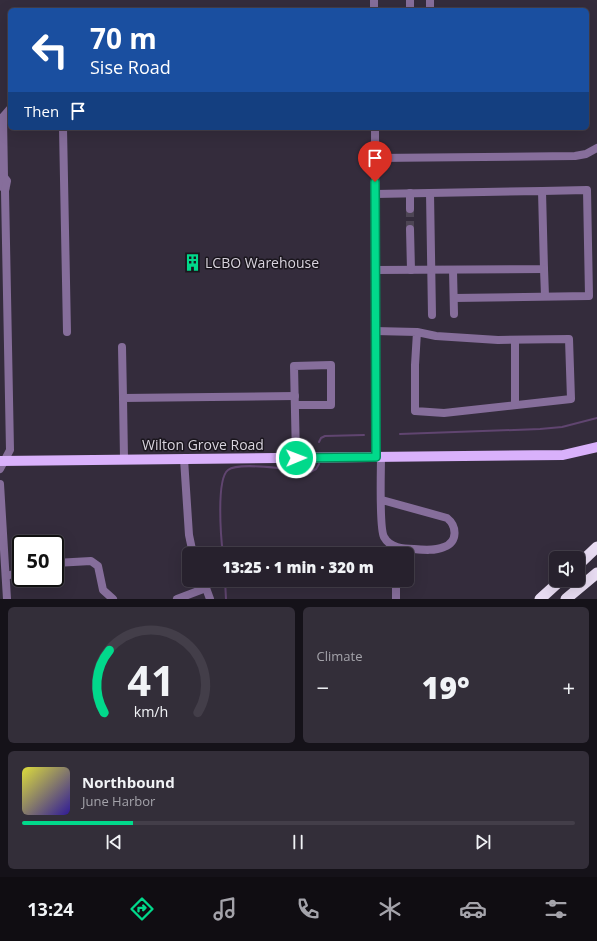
<!DOCTYPE html>
<meta charset="utf-8">
<style>
:root{--surface:#27212d;--page:#332e39;--text:#f1f3f6;--muted:#a4a3aa;--line:#433e49;--accent:#01d98b}
body{margin:0;font-family:"Open Sans",sans-serif;background:var(--page);color:var(--text);height:100vh;display:flex;flex-direction:column;font-size:15px;white-space:nowrap}
*{box-sizing:border-box;margin:0}
p{font-size:13px;color:var(--muted)}
.icon{flex:none;width:22px;height:22px;fill:none;stroke:currentColor;stroke-width:2;stroke-linecap:round;stroke-linejoin:round}
.map{position:relative;height:599px;overflow:hidden}
.side{display:flex;flex-direction:column;gap:8px;padding:8px;background:#151219;flex:1}
.side>*{flex:none}
.banner{position:absolute;left:8px;top:8px;width:581px;height:122px;border-radius:6px;box-shadow:0 4px 16px #0002,0 0 0 1px var(--line);background:#1a4fa0;color:#fff;overflow:hidden}
.tools{position:absolute;left:549px;top:551px;display:grid;gap:8px}
.tools a{display:grid;place-items:center;width:36px;height:36px;border-radius:6px;background:var(--surface);box-shadow:0 4px 16px #0002,0 0 0 1px var(--line);font-size:20px}
.speed{position:absolute;left:12px;top:535px;display:flex;gap:8px;font-size:20px;font-weight:700;text-align:center}
.speed>*{display:grid;place-content:center;width:52px;height:52px;border-radius:50%;background:var(--surface);box-shadow:0 4px 16px #0002,0 0 0 1px var(--line);line-height:1}
.speed .limit{border:2px solid #111;border-radius:6px;background:#fff;color:#111}
.pin{position:absolute;display:grid;place-items:center;width:34px;height:34px;color:#fff;margin:-41px -17px;border-radius:50% 50% 50% 0;rotate:-45deg;box-shadow:0 0 4px #0007}
.pin .icon{rotate:45deg}
.me{position:absolute;width:44px;margin:-22px;rotate:89deg;stroke-linejoin:round;filter:drop-shadow(0 0 3px #0008)}
.turn{display:flex;align-items:center;gap:14px;height:84px;padding:0 16px;font-size:18px}
.turn .icon{width:52px;height:52px;stroke-width:2.5}
.turn b{display:block;font-size:28px;line-height:34px}
.then{display:flex;align-items:center;height:38px;padding:0 16px;background:#0003;gap:8px;font-size:15px}
.big{font-size:30px;font-weight:800;line-height:1.1}
.side .tile{flex:1;display:flex;flex-direction:column;justify-content:center;gap:6px;min-width:0;padding:0 14px;border-radius:6px;background:var(--page)}
.side .dial{align-items:center;gap:0}
.dial svg{height:104px;overflow:visible;fill:none;stroke:var(--line);stroke-width:7;stroke-linecap:round;text-anchor:middle}
.dial text{fill:var(--text);stroke:none}
.song{display:flex;align-items:center;gap:12px}
.cover{width:48px;height:48px;border-radius:6px;background:linear-gradient(135deg,hsl(60 70% 55%),hsl(250 70% 35%))}
.played{height:4px;border-radius:2px;background:linear-gradient(90deg,var(--accent) 20%,var(--line) 20%)}
.keys{display:flex;justify-content:space-around;direction:ltr}
.heat{display:flex;justify-content:space-between;align-items:center;font-size:22px;direction:ltr}
.side .tiles{flex:1;display:grid;gap:8px;grid-template-columns:1fr 1fr}
.tile:last-child{grid-column:span 2}
.trip{position:absolute;left:182px;top:547px;width:232px;height:40px;border-radius:6px;background:var(--surface);box-shadow:0 4px 16px #0002,0 0 0 1px var(--line);font-weight:800;line-height:40px;text-align:center}
.tabs{display:flex;height:64px;justify-content:space-around;align-items:center;background:#100d12;color:var(--muted)}
.tabs .icon{width:28px;height:28px}
.tabs .active{color:var(--accent)}
.tabs b{font-size:18px;color:var(--text)}
.map>svg:first-child{display:block}
.lines{fill:none;stroke-linecap:round;stroke-linejoin:round}
.stream{stroke:#604570;stroke-width:2}
.minor-tunnel{stroke:#4d4554;stroke-width:8;stroke-dasharray:8 4;stroke-linecap:butt}
.minor{stroke:#866e9b;stroke-width:8}
.major{stroke:#d9b1fb;stroke-width:10}
.highway{stroke:#e8dcf2;stroke-width:11}
.route-casing{stroke:#018d5a;stroke-width:10}
.route{stroke:#01d98b;stroke-width:7}
.labels{text-anchor:middle;dominant-baseline:central;stroke-width:3;stroke-linejoin:round;paint-order:stroke}
.poi-label{font-size:14px;fill:#d8d3dd;stroke:#1a161d;text-anchor:start}
.street-label{font-size:14px;fill:#d8d3dd;stroke:#1a161d}
</style>
<div class="map">
<svg width="597" height="599" viewBox="0 0 597 599">
<rect width="100%" height="100%" fill="#342c3c"/>
<g class="lines">
<g class="stream">
<polyline points="400,434 540,429 562,427 597,418"/>
<polyline points="319,442 321,438 325,436 364,435"/>
<path d="M223 554C221 539 216 479 228 470 239 461 294 470 310 472L316 469 319 464"/>
<polyline points="225,580 226,599"/>
</g>
<polyline class="minor-tunnel" points="410,209 410,229"/>
<g class="minor">
<polyline points="374,0 374,10"/>
<polyline points="410,0 410,10"/>
<polyline points="430,0 430,10"/>
<polyline points="63,128 67,332"/>
<polyline points="375,128 376,457"/>
<polyline points="375,158 575,156 586,154 597,148"/>
<polyline points="5,189 1,186 1,181 4,177 3,117 10,109"/>
<polyline points="410,193 410,209"/>
<polyline points="430,193 432,315"/>
<polyline points="375,194 542,191 544,269 375,270"/>
<polyline points="410,229 411,270"/>
<polyline points="544,269 545,296"/>
<polyline points="453,270 454,314"/>
<polyline points="454,298 589,296 587,190 542,191"/>
<polyline points="375,331 417,332 436,336 498,340 569,339 571,399 444,413 415,411 415,365 417,332"/>
<polyline points="515,340 515,405"/>
<polyline points="122,347 123,398"/>
<polyline points="295,405 331,405 331,365 294,366 296,458"/>
<path d="M381 457C381 471 379 528 384 537 390 548 403 549 414 549 424 550 435 551 444 547 458 542 457 526 447 518L382 500"/>
<polyline points="124,459 123,398 295,396"/>
<polyline points="184,459 189,535 193,554"/>
<polyline points="0,469 10,450 5,191 7,181 4,177"/>
<polyline points="0,484 7,599"/>
<polyline points="55,563 91,561 98,566 103,590 113,599"/>
<polyline points="6,576 21,572"/>
<polyline points="203,580 210,599"/>
<polyline points="396,580 396,599"/>
<polyline points="177,599 206,588"/>
</g>
<polyline class="major" points="0,461 563,455 597,447"/>
<g class="highway">
<polyline points="578,565 597,547"/>
<polyline points="540,599 561,580"/>
<polyline points="566,599 597,573"/>
</g>
</g>
<g class="lines">
<defs>
<polyline id="route" points="296,458 376,457 375,182"/>
</defs>
<use href="#route" class="route-casing"/>
<use href="#route" class="route"/>
</g>
<defs>
<symbol id="building-bare" viewBox="-9 -9 18 18"><path d="M-4-6H4V6H1V3H-1V6H-4ZM-2.5-4.3h1.7v1.8h-1.7ZM.8-4.3h1.7v1.8H.8ZM-2.5-1h1.7V.8h-1.7ZM.8-1h1.7V.8H.8Z" fill="#01d98b" stroke="#1a161d" stroke-width="2.5" paint-order="stroke"/></symbol>
</defs>
<g fill-rule="evenodd">
<use href="#building-bare" x="180" y="250" width="25" height="25"/>
</g>
<g class="labels">
<g class="poi-label">
<text x="205" y="262">LCBO Warehouse</text>
</g>
<g class="street-label">
<text x="203" y="444">Wilton Grove Road</text>
</g>
</g>
</svg>
<div class="tools">
<a><svg class="icon" aria-label="sound" viewBox="0 0 24 24"><path d="M4 9h4l5-4v14l-5-4H4zM17 9q2 3 0 6"/></svg></a>
</div>
<div class="speed"><div class="limit">50</div></div>
<div class="pin" style="left:375px;top:182px;background:#d93025"><svg class="icon" aria-label="arrive" viewBox="0 0 24 24"><path d="M6 21V4h12l-3 4 3 4H6"/></svg></div>
<svg class="me" style="left:296px;top:458px" viewBox="-20 -20 40 40"><circle r="17" fill="#01d98b" stroke="#fff" stroke-width="3"/><path d="M0-11L8 9 0 5-8 9z" fill="#fff"/></svg>
<div class="trip">13:25 · 1 min · 320 m</div>
<div class="banner">
<div class="turn"><svg class="icon" aria-label="left" viewBox="0 0 24 24"><path d="M17 20v-9H6M10 6l-5 5 5 5"/></svg><div><b>70 m</b>Sise Road</div></div>
<div class="then">Then<svg class="icon" aria-label="arrive" viewBox="0 0 24 24"><path d="M6 21V4h12l-3 4 3 4H6"/></svg></div>
</div>
</div>
<section class="side">
<div class="tiles">
<div class="tile dial"><svg viewBox="0 0 100 80">
<path d="M14 69A42 42 0 1 1 86 69"/>
<path d="M14 69A42 42 0 0 1 18 21" stroke="#01d98b"/>
<text x="50" y="56" font-size="32" font-weight="700">41</text>
<text x="50" y="72" font-size="11">km/h</text>
</svg></div>
<div class="tile"><p>Climate</p>
<div class="heat"><a>−</a><b class="big">19°</b><a>+</a></div>
</div>
<div class="tile">
<div class="song"><i class="cover"></i><div><b>Northbound</b><p>June Harbor</p></div></div>
<div class="played"></div>
<div class="keys"><svg class="icon" aria-label="previous" viewBox="0 0 24 24"><path d="M18 5L8 12l10 7zM5 5v14"/></svg><svg class="icon" aria-label="pause" viewBox="0 0 24 24"><path d="M8 5v14M16 5v14"/></svg><svg class="icon" aria-label="next" viewBox="0 0 24 24"><path d="M6 5l10 7-10 7zM19 5v14"/></svg></div>
</div>
</div>
</section>
<nav class="tabs">
<b>13:24</b>
<svg class="icon active" aria-label="directions" viewBox="0 0 24 24"><path d="M12 3l9 9-9 9-9-9zM9 14v-3h6M13 9l2 2-2 2"/></svg>
<svg class="icon" aria-label="music" viewBox="0 0 24 24"><path d="M9 18V5l10-2v13"/><circle cx="6" cy="18" r="3"/><circle cx="16" cy="16" r="3"/></svg>
<svg class="icon" aria-label="phone" viewBox="0 0 24 24"><path d="M5 4h4l2 5-3 2q2 4 5 5l2-3 5 2v4C11 20 4 13 5 4z"/></svg>
<svg class="icon" aria-label="climate" viewBox="0 0 24 24"><path d="M12 3v18M4 7l16 10M4 17L20 7"/></svg>
<svg class="icon" aria-label="car" viewBox="0 0 24 24"><path d="M5 17H2v-5l4-1 3-4h7l3 4 3 1v5h-3M9 17h6M6 11h13"/><circle cx="7" cy="17" r="2"/><circle cx="17" cy="17" r="2"/></svg>
<svg class="icon" aria-label="filters" viewBox="0 0 24 24"><path d="M4 7h16M4 17h16"/><circle cx="9" cy="7" r="2"/><circle cx="15" cy="17" r="2"/></svg>
</nav>
